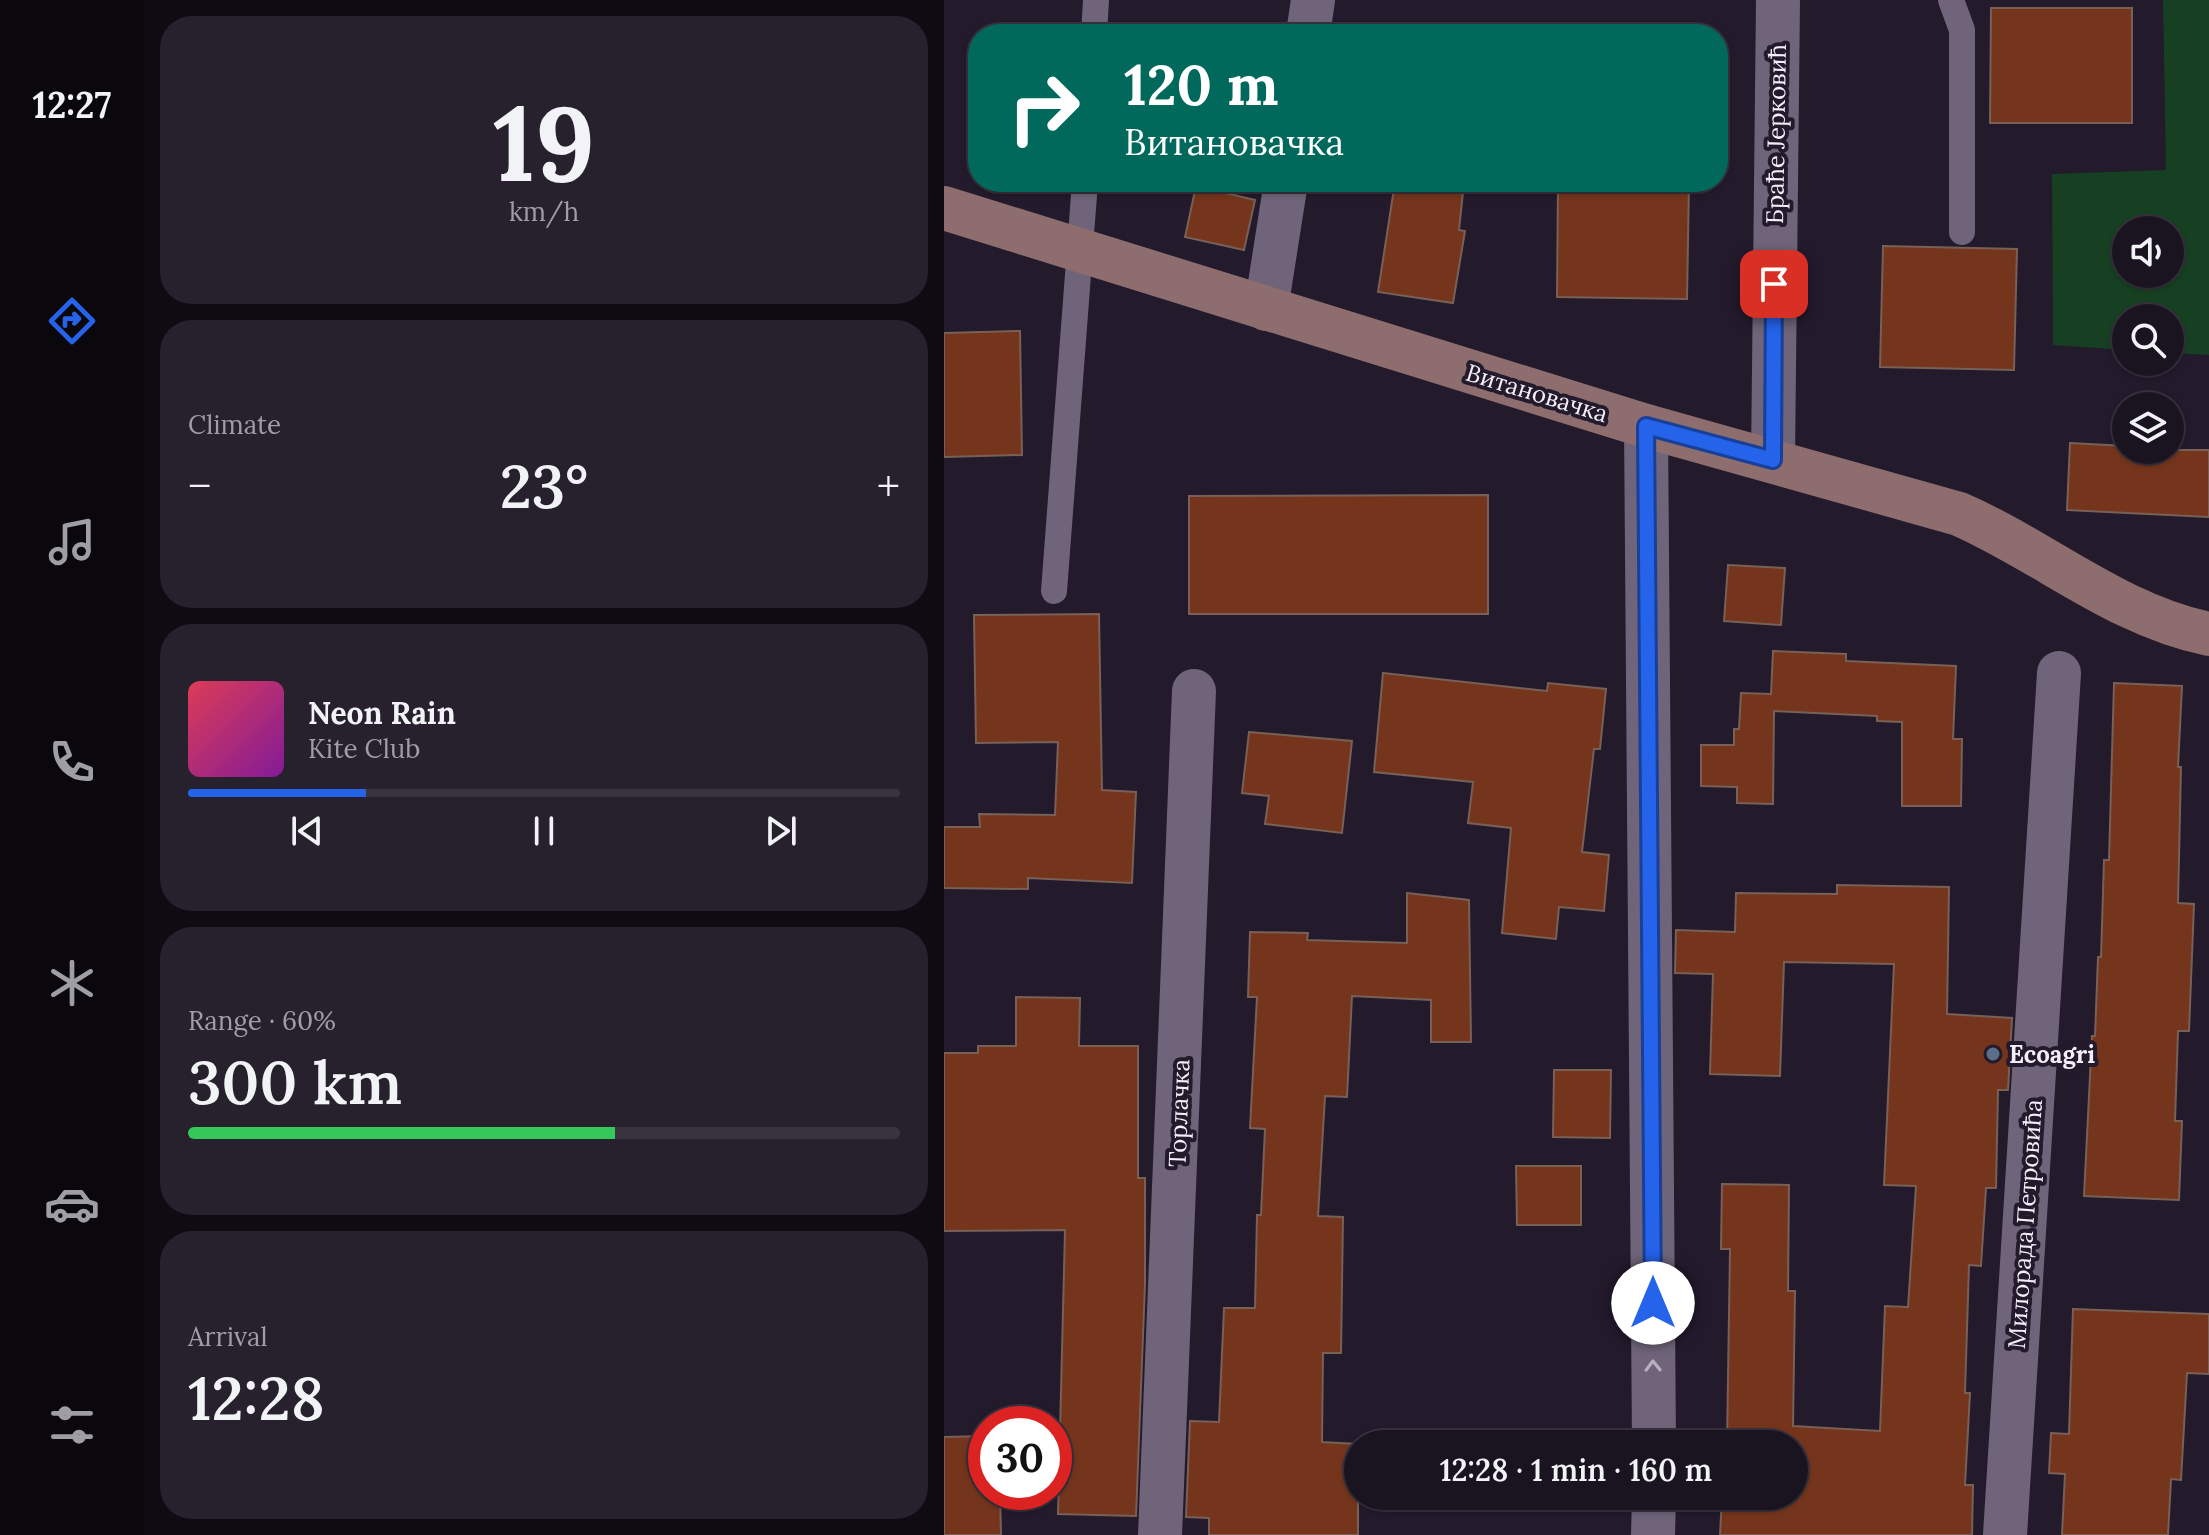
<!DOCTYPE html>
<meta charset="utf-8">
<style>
:root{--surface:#1a1421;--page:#27212e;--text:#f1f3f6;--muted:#9f9ea5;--line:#38333f;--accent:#2563eb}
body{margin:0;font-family:Lora,serif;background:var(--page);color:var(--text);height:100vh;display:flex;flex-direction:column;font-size:30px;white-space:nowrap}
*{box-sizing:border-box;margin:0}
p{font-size:26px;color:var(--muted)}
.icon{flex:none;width:44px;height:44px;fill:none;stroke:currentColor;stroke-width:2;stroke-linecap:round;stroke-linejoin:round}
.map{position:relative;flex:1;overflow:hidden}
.drawer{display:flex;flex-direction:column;gap:16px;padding:16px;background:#0e0b12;width:800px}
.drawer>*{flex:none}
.hud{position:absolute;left:24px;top:24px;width:760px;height:168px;border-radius:32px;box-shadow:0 2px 6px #0004,0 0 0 2px var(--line);background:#00695c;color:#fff;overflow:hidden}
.tools{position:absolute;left:1168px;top:216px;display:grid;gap:16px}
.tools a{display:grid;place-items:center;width:72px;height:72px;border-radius:50%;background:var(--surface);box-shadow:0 2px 6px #0004,0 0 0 2px var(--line);font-size:40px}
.speed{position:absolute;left:24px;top:1406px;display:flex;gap:16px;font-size:40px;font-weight:700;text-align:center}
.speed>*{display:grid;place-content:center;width:104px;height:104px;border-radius:50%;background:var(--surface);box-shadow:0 2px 6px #0004,0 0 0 2px var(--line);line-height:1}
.speed .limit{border:12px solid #d22;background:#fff;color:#111}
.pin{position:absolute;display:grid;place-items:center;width:68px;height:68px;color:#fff;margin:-34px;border-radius:16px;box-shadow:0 4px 12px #0006}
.me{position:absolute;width:88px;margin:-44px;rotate:0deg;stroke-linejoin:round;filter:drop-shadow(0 0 6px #0008)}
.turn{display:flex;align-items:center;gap:28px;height:168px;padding:0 24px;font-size:36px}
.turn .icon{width:104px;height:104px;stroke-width:2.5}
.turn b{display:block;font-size:56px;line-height:68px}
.big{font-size:60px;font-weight:600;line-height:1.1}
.drawer .card{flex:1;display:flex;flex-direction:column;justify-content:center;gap:12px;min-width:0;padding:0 28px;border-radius:32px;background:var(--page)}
.drawer .dial{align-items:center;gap:0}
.dial b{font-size:104px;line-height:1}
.song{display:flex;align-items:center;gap:24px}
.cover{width:96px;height:96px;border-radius:12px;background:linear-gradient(135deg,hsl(350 70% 55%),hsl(290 70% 35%))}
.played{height:8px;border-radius:4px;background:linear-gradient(90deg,var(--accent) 25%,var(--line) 25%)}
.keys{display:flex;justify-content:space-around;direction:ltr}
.heat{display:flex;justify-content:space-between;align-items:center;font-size:44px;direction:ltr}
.charge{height:12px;border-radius:6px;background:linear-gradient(90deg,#34c759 60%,var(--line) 0)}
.trip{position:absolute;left:400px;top:1430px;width:464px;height:80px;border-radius:40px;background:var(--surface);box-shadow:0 2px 6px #0004,0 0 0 2px var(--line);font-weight:600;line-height:80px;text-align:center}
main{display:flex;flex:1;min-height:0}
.menu{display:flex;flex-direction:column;width:144px;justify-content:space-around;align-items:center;background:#0a080d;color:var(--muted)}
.menu .icon{width:56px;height:56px}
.menu .selected{color:var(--accent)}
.menu b{font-size:36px;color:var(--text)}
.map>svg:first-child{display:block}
.green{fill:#173f22;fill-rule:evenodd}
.building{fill:#74351c;stroke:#786057;stroke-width:2}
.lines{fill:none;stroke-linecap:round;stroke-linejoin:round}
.lane{stroke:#6f6479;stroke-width:26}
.street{stroke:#6f6479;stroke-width:44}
.secondary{stroke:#8d6d6e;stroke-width:44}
.oneway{stroke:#b8b0c0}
.route-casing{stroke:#184099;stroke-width:20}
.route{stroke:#2563eb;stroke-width:14}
.service-dot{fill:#5c6f8a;stroke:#231a2c;stroke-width:3}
.labels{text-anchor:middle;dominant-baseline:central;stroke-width:8;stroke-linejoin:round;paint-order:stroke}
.street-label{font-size:24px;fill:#f4eefa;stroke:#231a2c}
.poi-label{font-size:24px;font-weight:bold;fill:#f4eefa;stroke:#231a2c;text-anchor:start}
</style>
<main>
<nav class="menu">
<b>12:27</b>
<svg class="icon selected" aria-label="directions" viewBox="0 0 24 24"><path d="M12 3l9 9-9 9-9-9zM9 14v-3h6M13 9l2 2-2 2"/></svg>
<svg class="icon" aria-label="music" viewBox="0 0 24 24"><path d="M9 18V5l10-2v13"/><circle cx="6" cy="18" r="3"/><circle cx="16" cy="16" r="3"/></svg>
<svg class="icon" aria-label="phone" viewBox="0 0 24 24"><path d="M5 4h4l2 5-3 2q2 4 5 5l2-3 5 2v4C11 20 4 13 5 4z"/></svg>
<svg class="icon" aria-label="climate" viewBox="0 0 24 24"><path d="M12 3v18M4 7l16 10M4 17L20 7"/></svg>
<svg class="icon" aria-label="car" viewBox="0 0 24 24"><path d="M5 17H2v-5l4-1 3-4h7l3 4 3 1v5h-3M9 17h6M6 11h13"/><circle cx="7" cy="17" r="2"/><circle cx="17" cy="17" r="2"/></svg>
<svg class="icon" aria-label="filters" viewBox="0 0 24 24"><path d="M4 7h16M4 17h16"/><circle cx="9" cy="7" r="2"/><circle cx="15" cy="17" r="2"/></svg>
</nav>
<section class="drawer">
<div class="card dial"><b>19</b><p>km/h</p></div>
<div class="card"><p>Climate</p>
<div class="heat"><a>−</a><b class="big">23°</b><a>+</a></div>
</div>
<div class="card">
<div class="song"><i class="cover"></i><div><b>Neon Rain</b><p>Kite Club</p></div></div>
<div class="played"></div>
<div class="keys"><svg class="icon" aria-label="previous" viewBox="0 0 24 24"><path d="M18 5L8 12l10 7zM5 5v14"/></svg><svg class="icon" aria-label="pause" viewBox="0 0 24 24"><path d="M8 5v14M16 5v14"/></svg><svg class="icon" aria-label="next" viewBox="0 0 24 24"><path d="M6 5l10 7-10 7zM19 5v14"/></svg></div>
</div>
<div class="card"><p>Range · 60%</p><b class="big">300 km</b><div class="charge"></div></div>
<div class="card"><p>Arrival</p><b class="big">12:28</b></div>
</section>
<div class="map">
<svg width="1265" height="1535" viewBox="0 0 1265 1535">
<rect width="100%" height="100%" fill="#231a2c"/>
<path class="green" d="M1219 0H1265V355L1226 353V318H1182V350L1109 345 1108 174 1222 170ZM1182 230H1226V274H1182Z"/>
<g class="building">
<polygon points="1047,8 1188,8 1188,123 1046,123"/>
<polygon points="451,182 520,182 515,230 521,231 509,303 434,292"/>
<polygon points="614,182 745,182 743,299 613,297"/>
<polygon points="252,186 311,200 300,250 241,237"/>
<polygon points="939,246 1073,249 1070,370 936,367"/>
<polygon points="76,331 78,455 0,457 0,333"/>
<polygon points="1126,443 1182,446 1182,450 1265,450 1265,517 1123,510"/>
<polygon points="544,495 544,614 245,614 245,496"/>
<polygon points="784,565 841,568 837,625 780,621"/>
<polygon points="155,614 158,790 192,792 188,883 84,878 84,889 0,888 0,827 36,827 35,814 111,815 114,742 32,743 30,615"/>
<polygon points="829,651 902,654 902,661 1012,666 1009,739 1018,739 1017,806 958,806 958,722 933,721 933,716 830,711 829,804 793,803 793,787 757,786 757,745 790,745 790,729 795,729 797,693 827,694"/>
<polygon points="439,673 603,691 604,683 662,689 656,749 650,749 638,852 665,855 660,911 615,907 612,939 558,933 567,828 524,823 529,782 430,772"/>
<polygon points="1170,683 1238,686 1234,767 1237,767 1234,903 1250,904 1245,1031 1234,1031 1231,1121 1238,1121 1235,1200 1140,1196 1148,1036 1151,1036 1154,957 1157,957 1160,860 1165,860"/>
<polygon points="305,732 408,741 398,833 321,824 325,796 298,793"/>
<polygon points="893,885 1005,887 1003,1014 1068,1018 1064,1090 1054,1090 1052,1188 1042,1188 1037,1266 1025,1265 1021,1393 1026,1393 1021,1485 1029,1485 1028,1535 776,1535 778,1496 850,1496 850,1444 783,1444 786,1249 777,1249 778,1184 845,1185 844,1291 851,1291 849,1426 936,1431 941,1306 964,1307 972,1186 940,1185 950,964 840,962 836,1076 766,1074 769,974 731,973 732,930 791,932 792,893 893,894"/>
<polygon points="463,893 525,900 527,1042 487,1042 487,1000 408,996 403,1097 381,1096 374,1216 399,1217 397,1353 379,1353 378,1442 414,1444 414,1535 265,1535 265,1518 242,1517 246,1421 275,1422 280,1308 311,1308 313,1215 317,1215 321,1129 306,1128 313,997 304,997 306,932 364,933 363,940 463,943"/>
<polygon points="72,997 136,998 135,1046 194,1046 194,1178 201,1178 201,1284 192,1516 114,1514 121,1230 0,1231 0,1053 34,1053 34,1046 72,1046"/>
<polygon points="610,1070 667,1070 666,1138 609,1137"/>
<polygon points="572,1166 637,1166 637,1225 573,1225"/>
<polygon points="1129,1309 1265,1314 1265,1374 1243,1373 1237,1480 1227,1479 1224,1535 1118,1535 1121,1474 1105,1473 1107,1433 1125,1434"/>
<polygon points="42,1436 42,1492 56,1492 57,1535 0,1535 0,1437"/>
<polygon points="518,1496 674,1496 673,1504 518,1499"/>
</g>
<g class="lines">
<g class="lane">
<polyline points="1007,0 1018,30 1018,232"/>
<polyline points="150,34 152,0"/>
<polyline points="110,591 141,182"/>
</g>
<g class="street">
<polyline points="364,34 369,0"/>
<polyline points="322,309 342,182"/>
<polyline points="702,426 710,1444"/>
<polyline points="829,460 834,0"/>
<polyline points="216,1535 250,691"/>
<polyline points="709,1535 710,1496"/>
<polyline points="1061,1535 1115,673"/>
</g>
<path class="secondary" d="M0 208 702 426 1015 514C1100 551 1172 615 1265 634"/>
</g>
<defs><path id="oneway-chevron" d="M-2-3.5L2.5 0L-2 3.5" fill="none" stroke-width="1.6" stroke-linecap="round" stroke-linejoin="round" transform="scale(2)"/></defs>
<use class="oneway" href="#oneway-chevron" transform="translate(709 1366) rotate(-91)"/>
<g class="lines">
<defs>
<polyline id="route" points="709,1303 702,426 829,460 830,284"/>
</defs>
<use href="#route" class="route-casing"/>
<use href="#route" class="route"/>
</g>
<circle class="service-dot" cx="1049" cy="1054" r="8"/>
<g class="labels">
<g class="street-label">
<text transform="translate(832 134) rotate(-89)">Браће Јерковић</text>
<text transform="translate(593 393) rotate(17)">Витановачка</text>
<text transform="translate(235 1113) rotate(-88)">Торлачка</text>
<text transform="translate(1081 1224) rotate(-86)">Милорада Петровића</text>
</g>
<g class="poi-label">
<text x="1065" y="1054">Ecoagri</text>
</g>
</g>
</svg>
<div class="tools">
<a><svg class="icon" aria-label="sound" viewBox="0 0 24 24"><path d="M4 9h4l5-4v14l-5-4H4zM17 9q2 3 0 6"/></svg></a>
<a><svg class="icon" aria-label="search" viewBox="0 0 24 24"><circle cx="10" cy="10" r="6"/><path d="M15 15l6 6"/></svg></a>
<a><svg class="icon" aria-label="layers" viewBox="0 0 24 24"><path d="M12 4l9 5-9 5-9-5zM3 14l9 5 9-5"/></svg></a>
</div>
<div class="speed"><div class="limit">30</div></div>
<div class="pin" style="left:830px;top:284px;background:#d93025"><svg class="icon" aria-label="arrive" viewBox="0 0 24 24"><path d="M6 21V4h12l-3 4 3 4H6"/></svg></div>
<svg class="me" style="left:709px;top:1303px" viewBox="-20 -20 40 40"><circle r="19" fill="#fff"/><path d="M0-13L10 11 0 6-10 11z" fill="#2563eb"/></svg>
<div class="trip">12:28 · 1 min · 160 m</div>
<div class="hud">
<div class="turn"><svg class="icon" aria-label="right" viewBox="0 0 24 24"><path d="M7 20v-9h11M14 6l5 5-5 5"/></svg><div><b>120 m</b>Витановачка</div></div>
</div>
</div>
</main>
